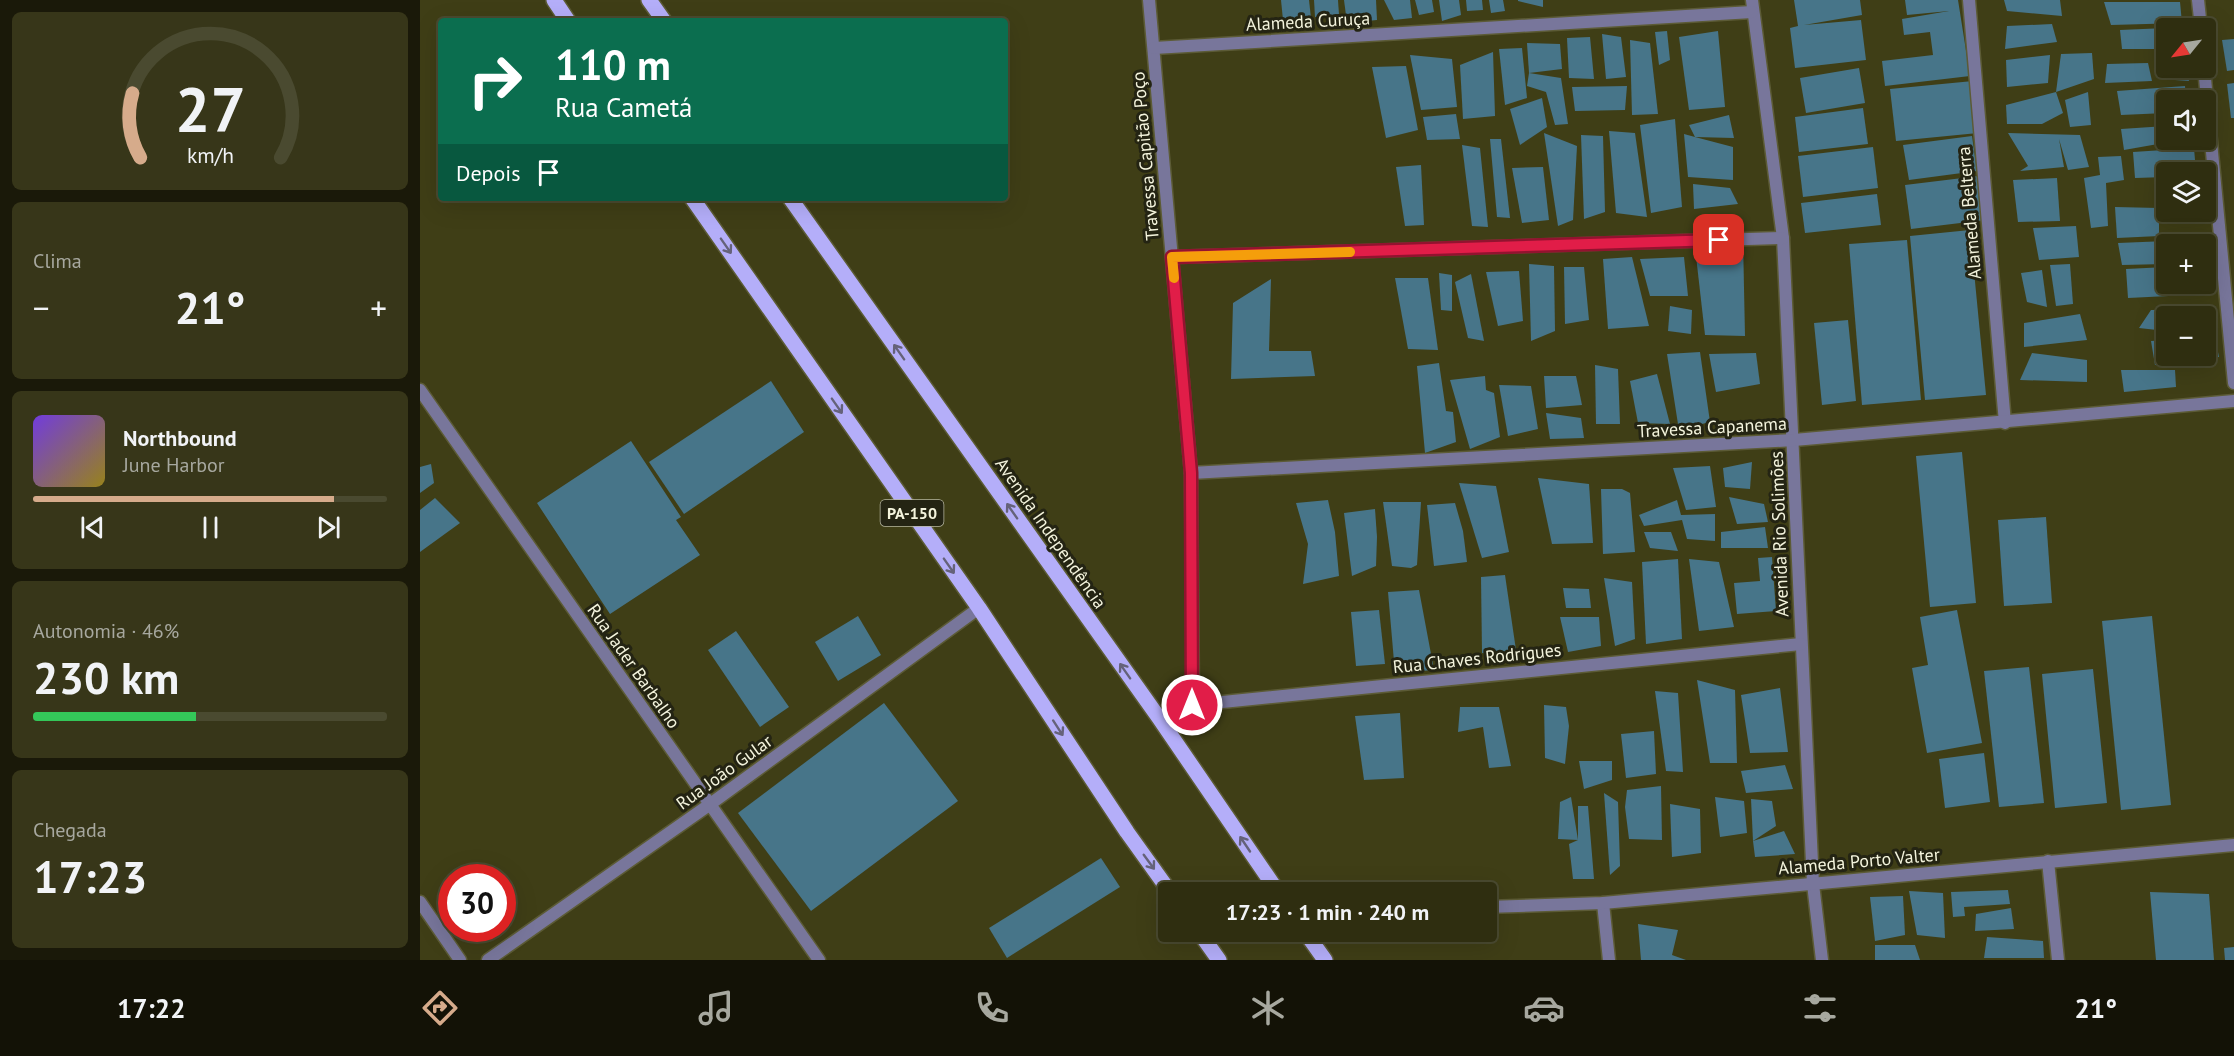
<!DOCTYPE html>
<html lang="pt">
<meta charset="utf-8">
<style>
:root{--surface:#2f2e10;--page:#373619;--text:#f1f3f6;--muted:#a7a89f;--line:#4a4a30;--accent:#d6ab8b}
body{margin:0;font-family:"PT Sans",sans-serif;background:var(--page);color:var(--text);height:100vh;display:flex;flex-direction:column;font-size:22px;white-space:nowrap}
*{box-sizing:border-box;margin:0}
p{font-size:20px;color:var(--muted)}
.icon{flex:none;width:33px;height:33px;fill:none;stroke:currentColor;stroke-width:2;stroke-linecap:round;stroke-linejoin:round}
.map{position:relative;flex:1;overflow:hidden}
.panel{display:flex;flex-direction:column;gap:12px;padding:12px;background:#1a1909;width:420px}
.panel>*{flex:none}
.banner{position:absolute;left:18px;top:18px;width:570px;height:183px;border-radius:6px;box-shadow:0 6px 24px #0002,0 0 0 2px var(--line);background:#0b6e4f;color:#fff;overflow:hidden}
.needle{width:39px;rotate:240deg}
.controls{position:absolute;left:1736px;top:18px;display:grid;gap:12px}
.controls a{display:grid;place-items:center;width:60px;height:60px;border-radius:6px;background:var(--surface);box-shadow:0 6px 24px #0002,0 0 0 2px var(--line);font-size:30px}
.speed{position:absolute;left:18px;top:864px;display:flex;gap:12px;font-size:30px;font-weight:700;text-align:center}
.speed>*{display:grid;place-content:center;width:78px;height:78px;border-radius:50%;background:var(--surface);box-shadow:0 6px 24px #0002,0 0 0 2px var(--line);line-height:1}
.speed .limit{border:9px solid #d22;background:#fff;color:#111}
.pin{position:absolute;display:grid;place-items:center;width:51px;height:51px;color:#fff;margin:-26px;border-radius:12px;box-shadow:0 3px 9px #0006}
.me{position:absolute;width:66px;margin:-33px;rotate:0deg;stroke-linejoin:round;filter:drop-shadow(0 0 4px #0008)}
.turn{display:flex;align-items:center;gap:21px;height:126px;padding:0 18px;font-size:27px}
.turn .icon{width:78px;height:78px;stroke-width:2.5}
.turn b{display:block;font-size:42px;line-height:51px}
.then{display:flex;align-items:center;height:57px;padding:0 18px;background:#0003;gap:12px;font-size:22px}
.big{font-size:45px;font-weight:800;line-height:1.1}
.panel .tile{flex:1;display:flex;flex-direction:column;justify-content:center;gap:9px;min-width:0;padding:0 21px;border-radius:9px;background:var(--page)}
.panel .dial{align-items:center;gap:0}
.dial svg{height:156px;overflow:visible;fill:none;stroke:var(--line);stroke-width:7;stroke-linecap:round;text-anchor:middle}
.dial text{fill:var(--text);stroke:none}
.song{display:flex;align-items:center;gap:18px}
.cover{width:72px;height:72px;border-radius:9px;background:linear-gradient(135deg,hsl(260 70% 55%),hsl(50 70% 35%))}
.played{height:6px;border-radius:3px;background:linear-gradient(90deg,var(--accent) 85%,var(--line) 85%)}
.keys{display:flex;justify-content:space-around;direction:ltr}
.heat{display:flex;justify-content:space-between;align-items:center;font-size:33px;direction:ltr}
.charge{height:9px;border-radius:4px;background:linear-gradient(90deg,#34c759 46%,var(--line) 0)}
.trip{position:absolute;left:738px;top:882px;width:339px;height:60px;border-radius:6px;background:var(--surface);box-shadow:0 6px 24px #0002,0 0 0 2px var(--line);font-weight:800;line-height:60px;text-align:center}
.menu{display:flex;height:96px;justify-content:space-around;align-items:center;background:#131206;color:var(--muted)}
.menu .icon{width:42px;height:42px}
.menu .active{color:var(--accent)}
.menu b{font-size:27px;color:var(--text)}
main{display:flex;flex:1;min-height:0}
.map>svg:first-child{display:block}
.building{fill:#477589}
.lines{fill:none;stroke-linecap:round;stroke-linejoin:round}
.street-casing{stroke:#5c5b36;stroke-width:15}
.primary-casing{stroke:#5c5b36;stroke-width:18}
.street{stroke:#78769b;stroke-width:12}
.primary{stroke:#b4aef9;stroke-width:15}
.oneway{stroke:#65627a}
.route-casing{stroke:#92132f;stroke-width:15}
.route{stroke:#e11d48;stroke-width:10}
.slow{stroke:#f59e0b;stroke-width:10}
.labels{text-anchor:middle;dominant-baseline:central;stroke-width:6;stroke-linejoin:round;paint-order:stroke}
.shield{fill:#242413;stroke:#b6b6a0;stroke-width:1.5}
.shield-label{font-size:16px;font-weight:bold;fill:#f4f4dd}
.street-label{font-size:18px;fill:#f4f4dd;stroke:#242413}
</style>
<main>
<section class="panel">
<div class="tile dial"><svg viewBox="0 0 100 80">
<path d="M14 69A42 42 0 1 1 86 69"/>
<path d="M14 69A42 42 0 0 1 10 36" stroke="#d6ab8b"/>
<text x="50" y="56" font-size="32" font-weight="700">27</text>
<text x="50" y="72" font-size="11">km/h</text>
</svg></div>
<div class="tile"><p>Clima</p>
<div class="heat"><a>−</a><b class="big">21°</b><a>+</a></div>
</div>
<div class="tile">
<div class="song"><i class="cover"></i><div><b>Northbound</b><p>June Harbor</p></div></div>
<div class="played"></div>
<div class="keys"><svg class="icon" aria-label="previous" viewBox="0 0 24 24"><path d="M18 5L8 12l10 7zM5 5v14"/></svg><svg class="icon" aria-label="pause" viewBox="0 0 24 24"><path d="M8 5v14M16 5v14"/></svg><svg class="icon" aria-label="next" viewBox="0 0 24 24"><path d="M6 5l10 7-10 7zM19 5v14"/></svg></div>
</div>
<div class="tile"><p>Autonomia · 46%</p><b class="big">230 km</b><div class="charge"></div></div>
<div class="tile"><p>Chegada</p><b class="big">17:23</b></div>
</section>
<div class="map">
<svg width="1814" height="960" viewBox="0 0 1814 960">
<rect width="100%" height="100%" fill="#3f3e16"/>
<g class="building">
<polygon points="861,0 889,0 891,18 863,20"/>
<polygon points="894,0 918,0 919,15 895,17"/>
<polygon points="924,0 956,0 957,20 927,23"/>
<polygon points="964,0 990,0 992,18 974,20"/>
<polygon points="995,0 1012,0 1014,12 999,15"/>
<polygon points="1019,0 1039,0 1041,15 1022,21"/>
<polygon points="1046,0 1062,0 1063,10 1047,11"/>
<polygon points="1069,0 1083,0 1085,11 1071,13"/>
<polygon points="1098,0 1123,0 1123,7 1098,1"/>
<polygon points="1374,0 1440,0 1442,15 1384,25 1441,20 1446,60 1375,68 1370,28 1378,26"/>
<polygon points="1485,0 1538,0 1550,76 1465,86 1462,61 1513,55 1510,32 1484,35 1482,19 1529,11 1487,15"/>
<polygon points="1584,0 1640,0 1642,16 1587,11"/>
<polygon points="1684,2 1760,2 1762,23 1691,25"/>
<polygon points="1632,24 1637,42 1585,49 1587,26"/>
<polygon points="1746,28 1746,49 1702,49 1700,30"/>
<polygon points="1247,31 1250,60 1239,65 1235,32"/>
<polygon points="1298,31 1305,107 1269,110 1259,37"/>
<polygon points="1182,34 1201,37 1206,77 1186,79"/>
<polygon points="1170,37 1174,79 1149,78 1147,38"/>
<polygon points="1814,39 1814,70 1807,71 1802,40"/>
<polygon points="1210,40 1230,43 1238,114 1212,115"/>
<polygon points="1107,43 1140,44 1142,69 1109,73"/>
<polygon points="1102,48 1107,98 1085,105 1079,49"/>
<polygon points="1073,52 1075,116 1043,119 1040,65"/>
<polygon points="1672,53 1674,79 1636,92 1641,54"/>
<polygon points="990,55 1032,59 1037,107 1001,110"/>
<polygon points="1630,55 1628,83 1587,87 1586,60"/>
<polygon points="1740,61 1746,61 1746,68 1766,68 1769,81 1741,79"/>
<polygon points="1728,63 1732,81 1685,83 1687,64"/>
<polygon points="986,66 998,130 966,138 952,67"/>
<polygon points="1439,68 1445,103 1386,113 1380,78"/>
<polygon points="1109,73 1141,78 1148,124 1135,125 1126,92 1107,86"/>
<polygon points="1553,81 1558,133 1476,141 1470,89"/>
<polygon points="1814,83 1814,118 1811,118 1807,84"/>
<polygon points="1207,86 1205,110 1155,111 1152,87"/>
<polygon points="1765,86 1766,100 1746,100 1746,113 1701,115 1697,91"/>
<polygon points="1636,92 1643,113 1622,124 1587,124 1586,105"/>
<polygon points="1668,92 1671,125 1650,127 1645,100"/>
<polygon points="1122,98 1127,127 1100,145 1090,109"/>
<polygon points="1443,108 1448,144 1379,152 1375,117"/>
<polygon points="1036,114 1040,139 1007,140 1003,117"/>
<polygon points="1309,115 1314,138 1275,137 1313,147 1313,180 1268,177 1264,134 1275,137 1269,125"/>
<polygon points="1255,119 1262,207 1231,213 1220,125"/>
<polygon points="1746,126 1746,140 1755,141 1704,150 1701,129"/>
<polygon points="1189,131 1215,133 1227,217 1196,213"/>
<polygon points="1124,133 1157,146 1153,220 1138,226"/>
<polygon points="1588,133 1660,135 1669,167 1648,170 1639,139 1644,167 1600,171 1608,166"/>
<polygon points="1161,135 1183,136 1185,212 1164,219"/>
<polygon points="1552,136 1557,171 1489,180 1483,145"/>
<polygon points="1070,139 1081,139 1090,218 1077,217"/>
<polygon points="1042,145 1060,148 1068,227 1052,226"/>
<polygon points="1453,147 1458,188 1383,197 1378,156"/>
<polygon points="1774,148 1776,172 1746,172 1746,177 1715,178 1713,152"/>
<polygon points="1701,156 1704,180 1686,183 1688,226 1671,228 1664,178 1680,175 1678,157"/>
<polygon points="1001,165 1004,225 985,226 976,167"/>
<polygon points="1123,167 1129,220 1102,223 1092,168"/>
<polygon points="1559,176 1565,220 1491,229 1485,185"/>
<polygon points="1637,178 1640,221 1598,222 1593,180"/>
<polygon points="1273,184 1310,188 1318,204 1274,209"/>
<polygon points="1457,194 1461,225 1385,233 1381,203"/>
<polygon points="1695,207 1739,208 1739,236 1697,238"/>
<polygon points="1656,226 1659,257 1619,260 1613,228"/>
<polygon points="1550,230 1566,395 1505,400 1490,236"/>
<polygon points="1323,239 1325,336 1285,335 1276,256"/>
<polygon points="1487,240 1501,400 1442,405 1429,244"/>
<polygon points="1771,240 1771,244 1746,244 1746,264 1702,265 1698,243"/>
<polygon points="1212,257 1229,326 1188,329 1183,259"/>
<polygon points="1264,257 1268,296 1230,296 1220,259"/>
<polygon points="1109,264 1134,266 1135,331 1111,341"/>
<polygon points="1650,264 1653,304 1636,306 1630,265"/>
<polygon points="1144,267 1164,267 1169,320 1145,324"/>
<polygon points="1746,267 1746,284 1787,284 1789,294 1708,298 1706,269"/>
<polygon points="1622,270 1627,307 1607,302 1601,273"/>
<polygon points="1099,271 1103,321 1078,326 1066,272"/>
<polygon points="1019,273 1032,275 1032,311 1021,310"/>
<polygon points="1051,274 1064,341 1048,338 1035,282"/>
<polygon points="975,278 1008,278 1018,350 988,349"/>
<polygon points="851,279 849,351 891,351 895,376 811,379 813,303"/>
<polygon points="1250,306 1272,310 1271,334 1248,331"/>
<polygon points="1781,309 1782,316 1746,316 1746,331 1719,328 1731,310"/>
<polygon points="1660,314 1667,340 1604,347 1604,323"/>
<polygon points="1428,320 1436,401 1402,405 1394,323"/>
<polygon points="1746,340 1746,356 1762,356 1762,363 1735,365 1731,341"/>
<polygon points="1785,342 1796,342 1799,357 1773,358 1772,356 1785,356"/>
<polygon points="1280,352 1290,422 1270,427 1258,424 1247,354"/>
<polygon points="1336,353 1340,384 1296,392 1289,354"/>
<polygon points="1612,353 1667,360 1667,382 1600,380"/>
<polygon points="1019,363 1026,411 1033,412 1036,442 1005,453 997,366"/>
<polygon points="1175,365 1198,369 1200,424 1176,424"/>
<polygon points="1701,370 1755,370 1756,387 1704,392"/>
<polygon points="1237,374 1250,424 1218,423 1210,381"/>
<polygon points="1065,376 1066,390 1074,393 1080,437 1050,449 1030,380"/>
<polygon points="1124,376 1156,376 1162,405 1126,408"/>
<polygon points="351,381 384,432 264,514 229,462"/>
<polygon points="1079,385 1111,386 1118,429 1088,436"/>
<polygon points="1126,413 1161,418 1164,438 1130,439"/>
<polygon points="211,441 261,517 256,520 280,555 190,614 117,503"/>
<polygon points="1542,452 1556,603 1510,607 1496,456"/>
<polygon points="1332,462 1330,489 1305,487 1303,468"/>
<polygon points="11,464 14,483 0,493 0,467"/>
<polygon points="1290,466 1296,507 1266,510 1253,468"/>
<polygon points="1118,478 1169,484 1173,543 1132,544"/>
<polygon points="1039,483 1076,486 1089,552 1062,558"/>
<polygon points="1181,489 1202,489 1210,493 1215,552 1183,554"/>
<polygon points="1309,497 1344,504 1348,522 1317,524"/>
<polygon points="15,498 40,523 0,552 0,510"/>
<polygon points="908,500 915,532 919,576 883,584 888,544 876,503"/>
<polygon points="1257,500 1261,515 1295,514 1295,541 1267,539 1262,520 1224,526 1219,515"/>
<polygon points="963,502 1001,502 997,565 991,568 972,566"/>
<polygon points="1035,503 1043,531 1047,562 1014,566 1007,505"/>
<polygon points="955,509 957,537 956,566 932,576 924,513"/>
<polygon points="1626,517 1632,603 1584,606 1578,520"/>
<polygon points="1345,527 1348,548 1301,548 1301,532"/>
<polygon points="1224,532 1251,532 1258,551 1230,548"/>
<polygon points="1352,557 1356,611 1317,614 1314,583 1340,581 1338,558"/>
<polygon points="1258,559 1262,639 1226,644 1222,562"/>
<polygon points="1269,559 1299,562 1314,627 1279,631"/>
<polygon points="1085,575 1097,657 1062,653 1061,577"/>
<polygon points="1184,578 1212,582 1215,639 1195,646"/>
<polygon points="1143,588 1169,589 1171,608 1146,608"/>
<polygon points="999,590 1014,670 975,673 968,592"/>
<polygon points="959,610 965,664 936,666 931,612"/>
<polygon points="1537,610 1562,743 1507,753 1492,668 1508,665 1500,617"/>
<polygon points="438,616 461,655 418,681 395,642"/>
<polygon points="1732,616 1751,805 1701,810 1682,621"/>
<polygon points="1140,617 1179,617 1181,646 1148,652"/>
<polygon points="316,631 369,707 340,727 288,650"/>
<polygon points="1609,667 1624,803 1579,807 1564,671"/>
<polygon points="1673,669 1687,803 1635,808 1622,674"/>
<polygon points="1277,680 1315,690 1317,763 1290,763"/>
<polygon points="1360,688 1368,752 1330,753 1321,695"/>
<polygon points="1235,691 1258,693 1263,772 1246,771"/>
<polygon points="464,703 538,801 391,911 318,813"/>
<polygon points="1124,705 1146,707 1149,726 1145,764 1125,758"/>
<polygon points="1040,707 1079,707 1091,766 1069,768 1063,727 1038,732"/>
<polygon points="980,713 984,778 944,780 935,716"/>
<polygon points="1234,731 1236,774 1206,778 1201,734"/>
<polygon points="1564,753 1570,802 1525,808 1519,759"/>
<polygon points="1159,761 1192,761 1192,780 1164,789"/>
<polygon points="1365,765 1373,789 1326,793 1321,771"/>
<polygon points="1241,786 1242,840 1209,839 1205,807 1207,790"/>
<polygon points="1184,793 1198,802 1200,866 1190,875"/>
<polygon points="1151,797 1158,840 1138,839 1140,802"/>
<polygon points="1295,797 1324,801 1327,833 1300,837"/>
<polygon points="1331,799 1352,801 1356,826 1333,841"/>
<polygon points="1250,804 1280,809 1281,853 1252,857"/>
<polygon points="1158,806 1168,806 1174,879 1153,879 1149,844 1158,840"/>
<polygon points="1364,831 1375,854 1335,857 1333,841"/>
<polygon points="681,858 700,887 587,958 569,928"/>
<polygon points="1588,890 1590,904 1544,907 1545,916 1533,917 1531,892"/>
<polygon points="1489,891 1523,893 1525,938 1497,935"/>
<polygon points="1730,892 1789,894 1794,960 1736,960"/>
<polygon points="1483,896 1485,935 1455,941 1450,897"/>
<polygon points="1591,908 1594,929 1555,931 1556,914"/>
<polygon points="1218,924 1258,930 1252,955 1266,960 1221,960"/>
<polygon points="1567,937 1623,941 1624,958 1564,958"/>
<polygon points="1455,945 1495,945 1500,960 1455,960"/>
<polygon points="1814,947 1814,960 1805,960 1804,948"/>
</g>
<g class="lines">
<defs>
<g id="street">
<polyline points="729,0 771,473 773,705"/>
<polyline points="1332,0 1363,238 1393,884 1402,960"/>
<polyline points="1549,0 1585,423"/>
<polyline points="1778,0 1781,28"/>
<polyline points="734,48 1332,12"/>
<polyline points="1784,68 1814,383"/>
<polyline points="752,257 1363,238"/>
<polyline points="0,390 399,960"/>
<polyline points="771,473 1374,440 1814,401"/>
<polyline points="739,718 773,705 1381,644"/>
<polyline points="1628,861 1638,960"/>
<polyline points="0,902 40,960"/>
<polyline points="1183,903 1189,960"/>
<polyline points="1066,907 1183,903 1814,845"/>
<polyline points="68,960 289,805 559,608"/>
</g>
<g id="primary">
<polyline points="134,0 148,21"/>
<polyline points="229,0 244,21"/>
<polyline points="272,198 559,608 707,832 750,892"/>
<polyline points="370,198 739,718 858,892"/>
<polyline points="779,932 799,960"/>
<polyline points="885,932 905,960"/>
</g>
</defs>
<use href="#street" class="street-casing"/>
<use href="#primary" class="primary-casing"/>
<use href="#street" class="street"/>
<use href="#primary" class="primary"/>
</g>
<defs><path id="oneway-shaft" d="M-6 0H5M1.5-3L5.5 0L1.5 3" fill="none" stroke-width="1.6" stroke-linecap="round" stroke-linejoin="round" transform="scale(1.5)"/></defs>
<g class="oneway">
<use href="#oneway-shaft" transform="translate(306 246) rotate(55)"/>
<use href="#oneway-shaft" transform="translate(479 352) rotate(-125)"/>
<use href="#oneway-shaft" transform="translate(417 406) rotate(55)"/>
<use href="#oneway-shaft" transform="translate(592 511) rotate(-125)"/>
<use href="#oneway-shaft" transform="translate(529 566) rotate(55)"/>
<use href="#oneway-shaft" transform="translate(705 671) rotate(-125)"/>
<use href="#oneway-shaft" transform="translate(638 728) rotate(57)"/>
<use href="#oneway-shaft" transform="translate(825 844) rotate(-124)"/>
<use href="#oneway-shaft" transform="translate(729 862) rotate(54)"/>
</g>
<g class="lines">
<defs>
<polyline id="route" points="772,705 771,473 752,257 1299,240"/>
</defs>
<use href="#route" class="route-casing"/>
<use href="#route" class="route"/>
<polyline class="slow" points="754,278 752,257 930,252"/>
</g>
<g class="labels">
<rect class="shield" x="460.5" y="500" width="63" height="26" rx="4.5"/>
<g class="shield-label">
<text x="492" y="513">PA-150</text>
</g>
<g class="street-label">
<text transform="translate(888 21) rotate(-3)">Alameda Curuça</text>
<text transform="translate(725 156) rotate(-95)">Travessa Capitão Poço</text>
<text transform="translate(1549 213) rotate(-95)">Alameda Belterra</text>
<text transform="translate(1292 427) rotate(-3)">Travessa Capanema</text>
<text transform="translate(631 533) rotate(55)">Avenida Independência</text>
<text transform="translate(1359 534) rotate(-92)">Avenida Rio Solimões</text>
<text transform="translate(1057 658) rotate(-6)">Rua Chaves Rodrigues</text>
<text transform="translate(214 666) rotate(55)">Rua Jader Barbalho</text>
<text transform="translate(304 772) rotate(-36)">Rua João Gular</text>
<text transform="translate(1439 861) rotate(-5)">Alameda Porto Valter</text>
</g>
</g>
</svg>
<div class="controls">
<a><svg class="needle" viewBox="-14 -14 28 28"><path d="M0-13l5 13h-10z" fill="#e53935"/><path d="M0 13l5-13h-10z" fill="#a7a89f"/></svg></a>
<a><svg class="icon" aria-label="sound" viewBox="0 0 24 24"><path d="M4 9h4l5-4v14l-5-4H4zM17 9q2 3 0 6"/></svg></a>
<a><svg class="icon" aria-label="layers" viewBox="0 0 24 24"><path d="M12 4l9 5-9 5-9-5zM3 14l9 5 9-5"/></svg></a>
<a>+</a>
<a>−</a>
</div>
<div class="speed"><div class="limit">30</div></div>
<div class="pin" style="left:1299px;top:240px;background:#d93025"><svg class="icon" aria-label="arrive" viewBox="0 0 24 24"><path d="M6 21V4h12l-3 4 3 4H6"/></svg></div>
<svg class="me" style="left:772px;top:705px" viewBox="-20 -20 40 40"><circle r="17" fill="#e11d48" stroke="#fff" stroke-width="3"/><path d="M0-11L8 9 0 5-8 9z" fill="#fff"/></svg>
<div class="trip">17:23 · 1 min · 240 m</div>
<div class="banner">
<div class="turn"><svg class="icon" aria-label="right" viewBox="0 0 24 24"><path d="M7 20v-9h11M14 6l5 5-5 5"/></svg><div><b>110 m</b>Rua Cametá</div></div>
<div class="then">Depois<svg class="icon" aria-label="arrive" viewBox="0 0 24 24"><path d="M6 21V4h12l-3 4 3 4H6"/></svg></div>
</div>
</div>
</main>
<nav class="menu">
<b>17:22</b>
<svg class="icon active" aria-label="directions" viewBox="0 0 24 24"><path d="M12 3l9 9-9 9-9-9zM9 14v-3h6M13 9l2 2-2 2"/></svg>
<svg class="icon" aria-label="music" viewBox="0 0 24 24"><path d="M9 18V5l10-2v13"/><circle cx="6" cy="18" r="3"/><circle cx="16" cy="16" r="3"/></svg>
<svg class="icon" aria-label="phone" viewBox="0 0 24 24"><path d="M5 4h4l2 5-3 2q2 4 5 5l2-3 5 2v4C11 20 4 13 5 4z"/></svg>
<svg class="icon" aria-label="climate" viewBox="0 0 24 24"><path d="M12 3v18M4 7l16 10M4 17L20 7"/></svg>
<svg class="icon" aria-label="car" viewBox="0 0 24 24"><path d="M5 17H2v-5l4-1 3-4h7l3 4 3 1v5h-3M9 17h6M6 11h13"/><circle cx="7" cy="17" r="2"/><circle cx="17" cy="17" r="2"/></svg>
<svg class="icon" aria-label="filters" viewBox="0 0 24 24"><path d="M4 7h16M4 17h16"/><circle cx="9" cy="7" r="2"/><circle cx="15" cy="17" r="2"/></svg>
<b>21°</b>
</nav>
